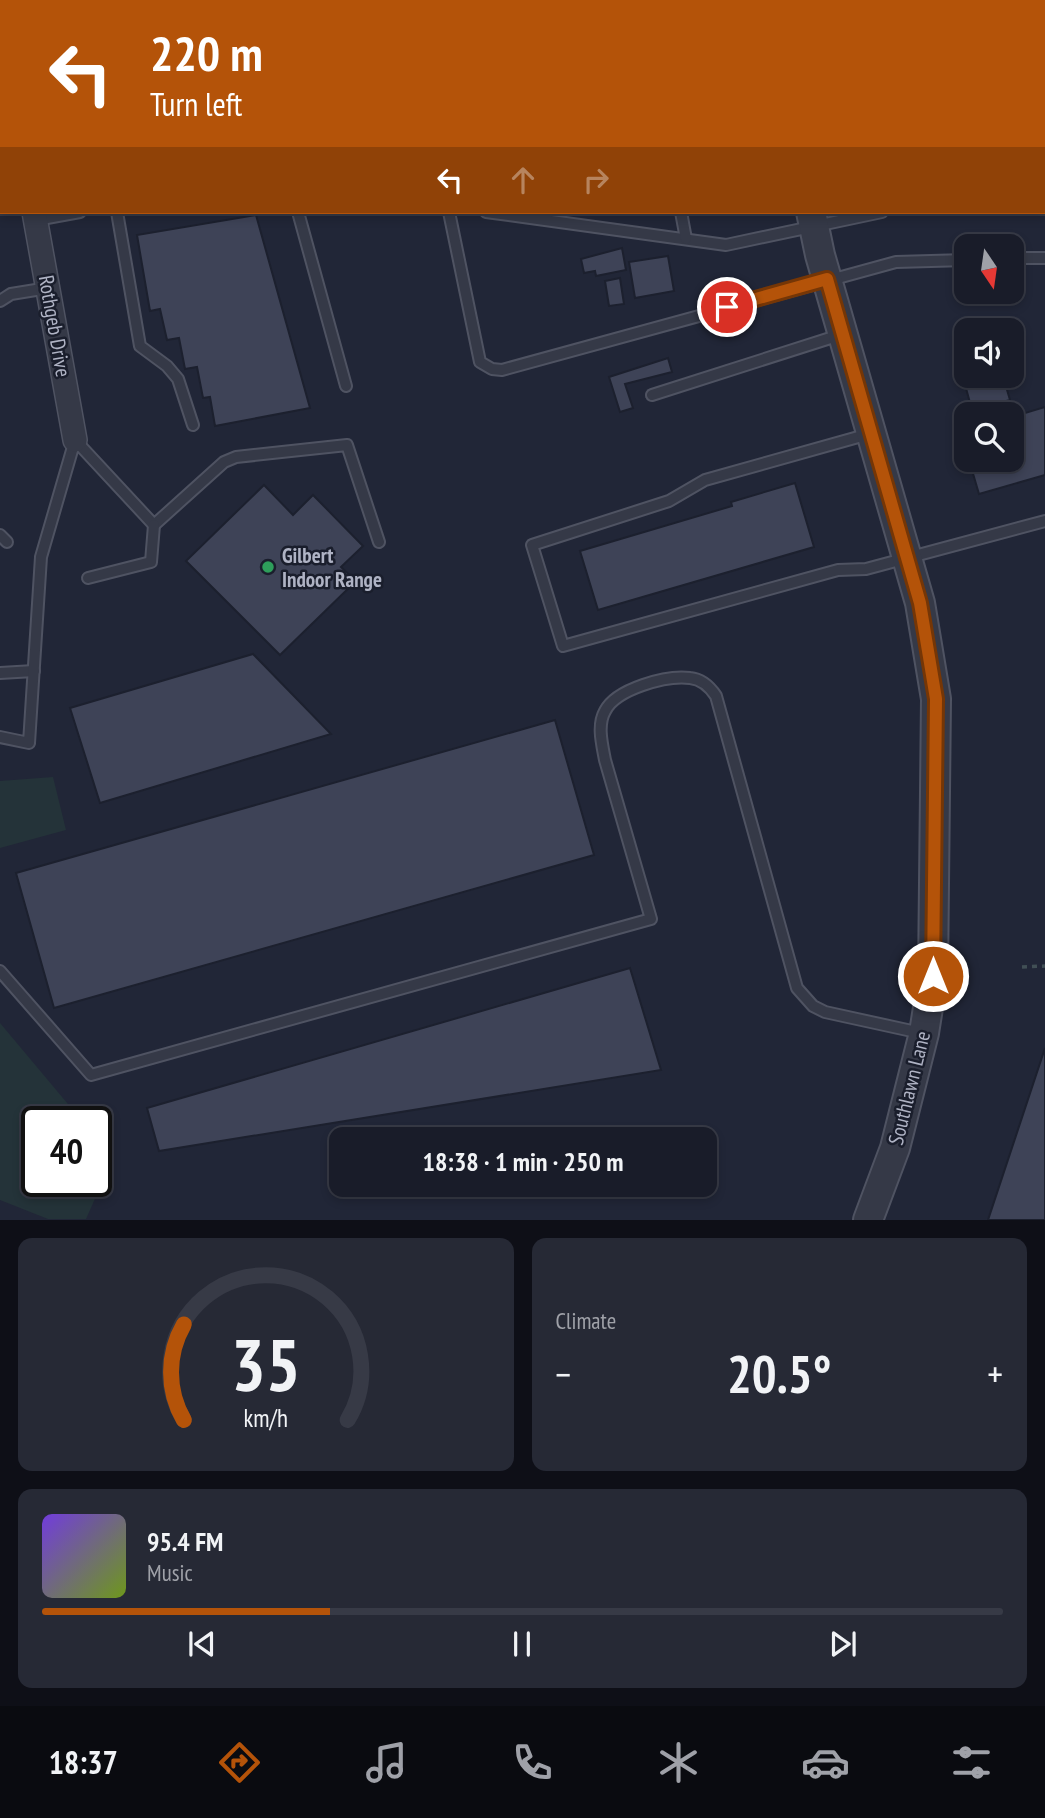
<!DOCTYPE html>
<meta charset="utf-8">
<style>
:root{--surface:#191c29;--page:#262935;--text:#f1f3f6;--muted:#9fa1a8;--line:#373a46;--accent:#b45309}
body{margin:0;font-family:"PT Sans Narrow",sans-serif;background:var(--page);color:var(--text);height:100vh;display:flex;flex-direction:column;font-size:26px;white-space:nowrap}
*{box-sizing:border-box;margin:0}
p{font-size:23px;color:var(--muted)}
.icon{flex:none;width:38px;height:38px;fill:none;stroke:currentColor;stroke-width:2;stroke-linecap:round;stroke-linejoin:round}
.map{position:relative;height:1220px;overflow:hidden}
.panel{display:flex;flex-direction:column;gap:18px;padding:18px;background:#0e0f17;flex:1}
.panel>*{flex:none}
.banner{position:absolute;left:0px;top:0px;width:1046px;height:214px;box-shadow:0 4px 10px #0003,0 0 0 2px var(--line);background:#b45309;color:#fff;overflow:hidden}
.needle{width:46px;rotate:167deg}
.tools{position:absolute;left:954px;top:234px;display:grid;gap:14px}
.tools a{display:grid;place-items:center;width:70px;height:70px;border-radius:14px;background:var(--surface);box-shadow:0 4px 10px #0003,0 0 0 2px var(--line);font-size:35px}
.speed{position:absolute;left:21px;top:1106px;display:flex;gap:14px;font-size:35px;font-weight:700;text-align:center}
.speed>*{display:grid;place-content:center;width:91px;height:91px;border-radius:50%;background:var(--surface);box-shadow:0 4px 10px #0003,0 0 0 2px var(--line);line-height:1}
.speed .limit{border:4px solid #111;border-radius:10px;background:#fff;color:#111}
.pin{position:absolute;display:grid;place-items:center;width:60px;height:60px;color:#fff;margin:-30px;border:4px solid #fff;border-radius:50%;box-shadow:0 2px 7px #0007}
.me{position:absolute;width:77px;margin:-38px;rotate:0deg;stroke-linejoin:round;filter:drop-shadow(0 0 5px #0008)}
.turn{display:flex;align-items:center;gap:24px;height:147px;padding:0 35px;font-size:32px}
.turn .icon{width:91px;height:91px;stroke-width:2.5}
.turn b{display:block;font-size:49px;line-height:60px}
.lanes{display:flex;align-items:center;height:66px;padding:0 35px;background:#0003;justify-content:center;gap:35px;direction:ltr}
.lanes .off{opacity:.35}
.big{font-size:52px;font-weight:700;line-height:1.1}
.panel .widget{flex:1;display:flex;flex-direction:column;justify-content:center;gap:10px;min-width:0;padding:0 24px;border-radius:14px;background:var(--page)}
.panel .dial{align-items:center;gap:0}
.dial svg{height:182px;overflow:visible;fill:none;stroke:var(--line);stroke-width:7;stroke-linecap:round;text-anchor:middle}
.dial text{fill:var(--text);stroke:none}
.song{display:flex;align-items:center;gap:21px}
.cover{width:84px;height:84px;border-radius:10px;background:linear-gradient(135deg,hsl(260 70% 55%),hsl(80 70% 35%))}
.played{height:7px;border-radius:4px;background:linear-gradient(90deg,var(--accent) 30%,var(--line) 30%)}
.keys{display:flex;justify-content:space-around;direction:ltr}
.heat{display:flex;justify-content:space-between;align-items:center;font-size:38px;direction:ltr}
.panel .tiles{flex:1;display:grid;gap:18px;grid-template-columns:1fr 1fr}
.widget:last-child{grid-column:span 2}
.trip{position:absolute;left:329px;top:1127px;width:388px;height:70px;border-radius:14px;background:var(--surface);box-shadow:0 4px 10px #0003,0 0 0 2px var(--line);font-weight:700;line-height:70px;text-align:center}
.tabs{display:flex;height:112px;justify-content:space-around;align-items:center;background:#0a0b10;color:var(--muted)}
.tabs .icon{width:49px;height:49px}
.tabs .current{color:var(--accent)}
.tabs b{font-size:32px;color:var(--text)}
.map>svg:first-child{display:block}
.green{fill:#243339}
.building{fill:#3e4357;stroke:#1c202e;stroke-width:2}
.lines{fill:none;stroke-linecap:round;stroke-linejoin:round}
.service-casing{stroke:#4f5362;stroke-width:14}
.minor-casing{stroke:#4f5362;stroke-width:26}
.tertiary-casing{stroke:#4f5362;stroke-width:32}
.path{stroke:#414f55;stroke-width:3.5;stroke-dasharray:5 5;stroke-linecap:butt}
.service{stroke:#353947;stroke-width:10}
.minor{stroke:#353947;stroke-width:23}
.tertiary{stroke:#353947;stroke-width:28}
.route-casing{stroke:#753606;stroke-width:18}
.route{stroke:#b45309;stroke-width:12}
.leisure-dot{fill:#2e9e5b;stroke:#1a1e2c;stroke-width:2.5}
.labels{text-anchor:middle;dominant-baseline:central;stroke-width:5;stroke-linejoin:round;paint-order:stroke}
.street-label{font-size:21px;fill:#afb3c4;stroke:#1a1e2c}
.poi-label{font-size:21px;font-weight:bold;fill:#afb3c4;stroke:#1a1e2c;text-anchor:start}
</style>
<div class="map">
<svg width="1045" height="1220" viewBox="0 0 1045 1220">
<rect width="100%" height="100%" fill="#212637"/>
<g class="green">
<polygon points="53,777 66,830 0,848 0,781"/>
<polygon points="0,1023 83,1122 37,1122 37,1181 96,1181 96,1138 113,1158 86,1219 48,1219 0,1200"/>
</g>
<g class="building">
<polygon points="110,0 222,0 222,2 111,2"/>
<rect x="911" y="0" width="41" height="2"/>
<polygon points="256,215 310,408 215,426 210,397 203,398 197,367 185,369 179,338 167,340 160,309 150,311 137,235"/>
<polygon points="622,248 626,270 596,276 595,271 584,273 581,259"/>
<polygon points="668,256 674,291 635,298 629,262"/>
<polygon points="620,278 624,304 609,306 605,281"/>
<polygon points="668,358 672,372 625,384 633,408 620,412 609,377"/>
<polygon points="966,361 966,376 1003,376 1010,400 995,404 998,415 982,415 980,408 972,410 959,363"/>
<polygon points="1045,407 1045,475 979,494 969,460 1012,460 1012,417"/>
<polygon points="966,430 966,449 961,431"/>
<polygon points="795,483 814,547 598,610 580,551 732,506 731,502"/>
<polygon points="264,485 293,515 313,495 363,546 341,567 356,581 280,655 186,561"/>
<polygon points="253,654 331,734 100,803 70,708"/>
<polygon points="555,720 594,855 54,1008 16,873"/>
<polygon points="630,968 661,1070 159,1151 147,1108"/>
<polygon points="1045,1048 1045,1220 988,1220"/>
</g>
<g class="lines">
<defs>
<g id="service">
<polyline points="80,0 81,2"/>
<polyline points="252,0 252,2"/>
<polyline points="730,2 740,0"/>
<polyline points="117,212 140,346 167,366 178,379 193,425"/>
<polyline points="298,212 346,386"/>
<polyline points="449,212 480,362 492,369 502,370 896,262 966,260"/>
<polyline points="486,212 726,245 882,212"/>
<polyline points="681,212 686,239"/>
<polyline points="36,220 80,212"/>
<polyline points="1012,258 1045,258"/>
<polyline points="0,301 11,294 48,288"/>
<polyline points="652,395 843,334"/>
<polyline points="869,434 705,480 669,501 532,545 563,646 838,570 866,569 1045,521"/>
<polyline points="75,440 154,525 224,462 236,457 347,445 379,542"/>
<polyline points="0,535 7,542"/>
<polyline points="88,578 151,562 154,525"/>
<polyline points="0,673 34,671"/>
<polyline points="0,737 29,743 41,557 75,440"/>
<path d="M0 971 91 1075 651 919 605 760C602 744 597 725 605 711 616 689 666 675 690 678 701 679 710 687 716 696L797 988 813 1006 825 1012 921 1033"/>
</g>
<g id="minor">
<polyline points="0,21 2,31"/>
<polyline points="34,212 75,440"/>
</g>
<g id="tertiary">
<polyline points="775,0 775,2"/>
<polyline points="811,212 820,255 920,603 936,699 933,976 924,1033 895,1148 868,1220"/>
</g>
</defs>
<use href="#service" class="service-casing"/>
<use href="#minor" class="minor-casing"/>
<use href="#tertiary" class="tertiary-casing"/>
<polyline class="path" points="1022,967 1045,966"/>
<use href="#service" class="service"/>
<use href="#minor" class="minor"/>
<use href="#tertiary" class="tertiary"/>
</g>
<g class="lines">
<defs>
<polyline id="route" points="727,307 827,279 920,603 936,699 933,976"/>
</defs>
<use href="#route" class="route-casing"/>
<use href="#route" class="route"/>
</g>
<circle class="leisure-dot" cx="268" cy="567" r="7"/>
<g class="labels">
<g class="street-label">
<text transform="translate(55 326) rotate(80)">Rothgeb Drive</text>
<text transform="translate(909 1088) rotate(-76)">Southlawn Lane</text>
</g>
<g class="poi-label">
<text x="282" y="555">Gilbert<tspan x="282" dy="24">Indoor Range</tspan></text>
</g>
</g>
</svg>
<div class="tools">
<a><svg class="needle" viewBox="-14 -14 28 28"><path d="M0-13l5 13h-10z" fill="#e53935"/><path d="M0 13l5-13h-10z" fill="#9fa1a8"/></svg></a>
<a><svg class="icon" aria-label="sound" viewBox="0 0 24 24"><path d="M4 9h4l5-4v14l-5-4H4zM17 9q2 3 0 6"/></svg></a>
<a><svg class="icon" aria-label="search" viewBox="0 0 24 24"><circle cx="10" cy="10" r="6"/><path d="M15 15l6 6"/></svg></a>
</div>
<div class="speed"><div class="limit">40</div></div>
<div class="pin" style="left:727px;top:307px;background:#d93025"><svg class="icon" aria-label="arrive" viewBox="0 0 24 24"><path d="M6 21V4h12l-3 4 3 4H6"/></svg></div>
<svg class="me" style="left:933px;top:976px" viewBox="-20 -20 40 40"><circle r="17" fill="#b45309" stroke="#fff" stroke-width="3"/><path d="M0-11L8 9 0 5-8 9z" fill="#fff"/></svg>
<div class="trip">18:38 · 1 min · 250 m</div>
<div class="banner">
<div class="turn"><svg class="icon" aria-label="left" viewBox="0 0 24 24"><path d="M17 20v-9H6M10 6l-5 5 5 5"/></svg><div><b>220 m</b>Turn left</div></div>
<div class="lanes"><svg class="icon" aria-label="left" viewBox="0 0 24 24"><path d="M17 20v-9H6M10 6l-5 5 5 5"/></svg><svg class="icon off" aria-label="ahead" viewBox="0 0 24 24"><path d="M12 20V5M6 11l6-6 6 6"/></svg><svg class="icon off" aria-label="right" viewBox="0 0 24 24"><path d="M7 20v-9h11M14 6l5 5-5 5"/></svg></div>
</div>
</div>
<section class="panel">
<div class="tiles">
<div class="widget dial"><svg viewBox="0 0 100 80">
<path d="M14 69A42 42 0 1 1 86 69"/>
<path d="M14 69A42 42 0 0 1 14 27" stroke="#b45309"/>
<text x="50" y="56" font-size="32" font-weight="700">35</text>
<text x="50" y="72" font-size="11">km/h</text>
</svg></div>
<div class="widget"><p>Climate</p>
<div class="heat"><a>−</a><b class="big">20.5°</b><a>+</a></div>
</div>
<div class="widget">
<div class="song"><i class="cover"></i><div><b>95.4 FM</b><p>Music</p></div></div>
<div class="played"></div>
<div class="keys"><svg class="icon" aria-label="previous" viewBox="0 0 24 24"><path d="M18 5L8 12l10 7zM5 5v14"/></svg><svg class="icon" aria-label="pause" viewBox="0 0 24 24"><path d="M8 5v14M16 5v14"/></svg><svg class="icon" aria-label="next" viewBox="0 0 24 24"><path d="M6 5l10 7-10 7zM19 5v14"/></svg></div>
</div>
</div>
</section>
<nav class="tabs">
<b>18:37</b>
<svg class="icon current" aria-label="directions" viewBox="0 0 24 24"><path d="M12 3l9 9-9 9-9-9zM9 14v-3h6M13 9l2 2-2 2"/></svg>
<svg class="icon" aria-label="music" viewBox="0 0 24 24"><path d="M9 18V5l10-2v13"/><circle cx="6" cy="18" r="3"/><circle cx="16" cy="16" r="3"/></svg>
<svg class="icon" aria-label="phone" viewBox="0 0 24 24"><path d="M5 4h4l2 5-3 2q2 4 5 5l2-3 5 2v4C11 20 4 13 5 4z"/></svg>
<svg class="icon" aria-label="climate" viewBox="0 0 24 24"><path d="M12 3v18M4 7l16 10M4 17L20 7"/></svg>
<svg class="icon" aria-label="car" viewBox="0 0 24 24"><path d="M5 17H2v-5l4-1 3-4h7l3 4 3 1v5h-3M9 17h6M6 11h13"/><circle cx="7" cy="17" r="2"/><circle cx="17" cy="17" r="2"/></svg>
<svg class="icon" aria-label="filters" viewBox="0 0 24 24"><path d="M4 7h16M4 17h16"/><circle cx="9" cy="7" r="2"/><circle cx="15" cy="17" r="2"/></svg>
</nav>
